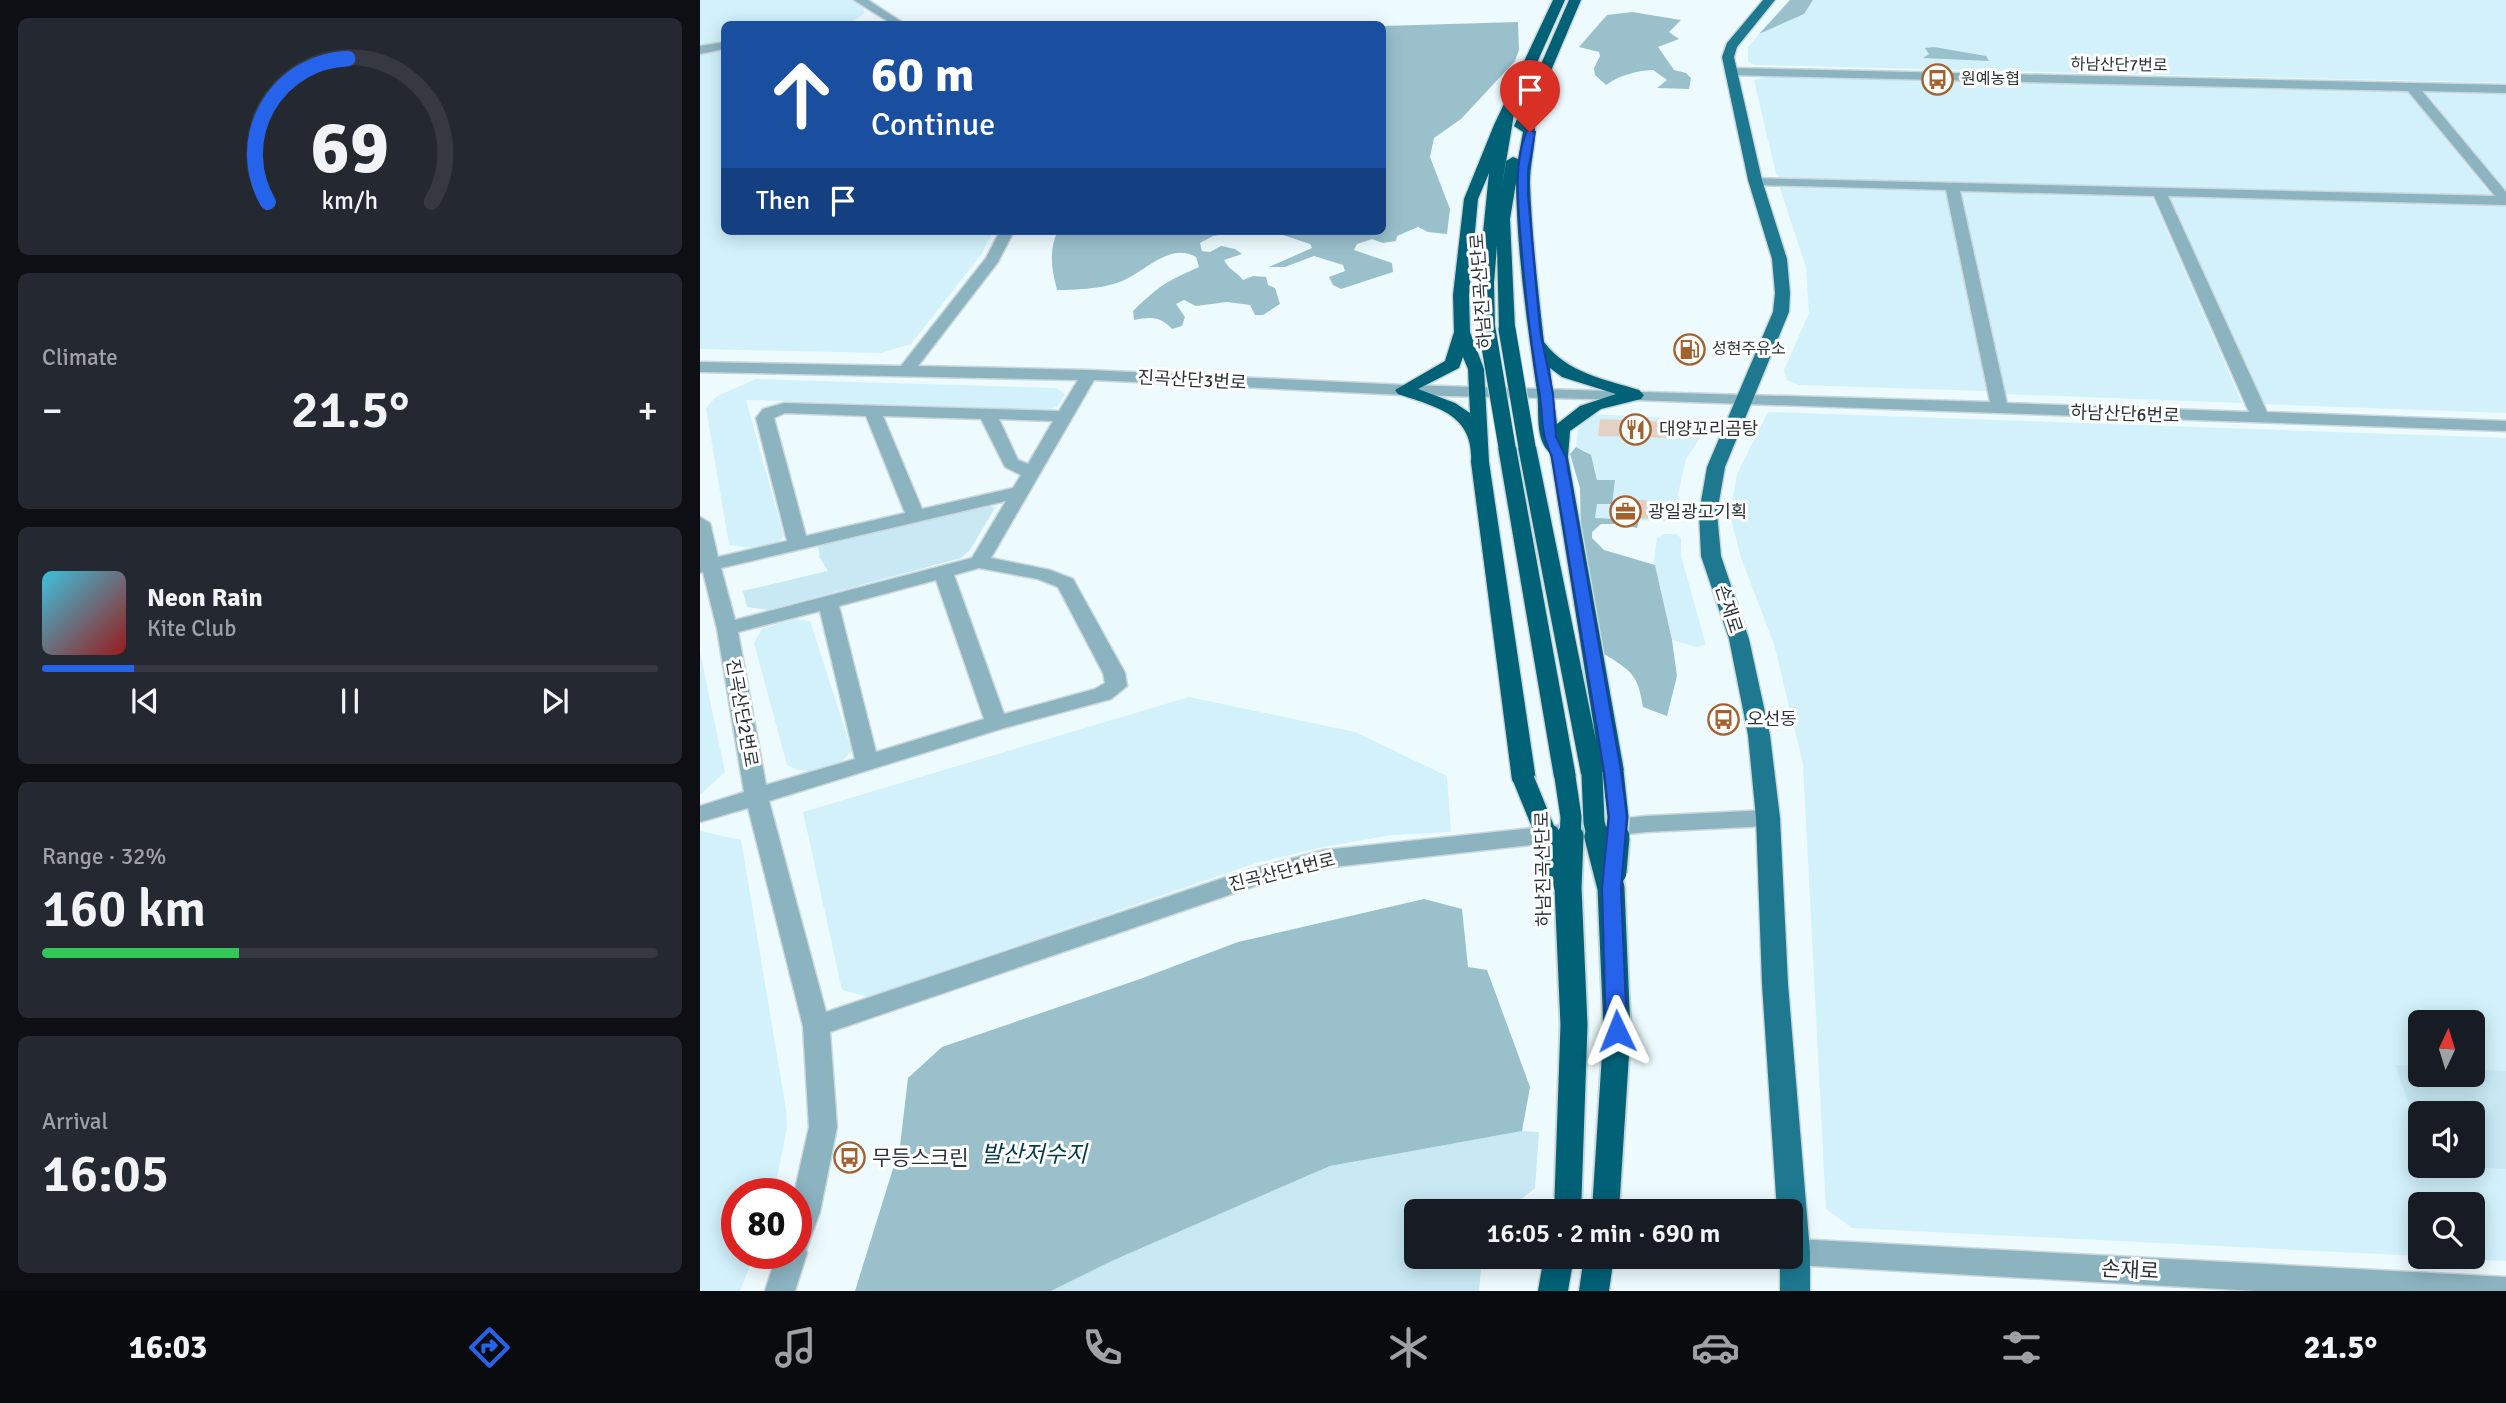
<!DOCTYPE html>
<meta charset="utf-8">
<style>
:root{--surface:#171b24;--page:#242831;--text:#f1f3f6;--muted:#9ea1a6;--line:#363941;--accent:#2563eb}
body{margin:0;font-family:Signika,"Noto Sans KR",sans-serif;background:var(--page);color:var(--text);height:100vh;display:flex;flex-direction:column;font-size:26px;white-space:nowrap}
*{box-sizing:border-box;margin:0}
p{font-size:23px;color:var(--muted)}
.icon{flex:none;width:38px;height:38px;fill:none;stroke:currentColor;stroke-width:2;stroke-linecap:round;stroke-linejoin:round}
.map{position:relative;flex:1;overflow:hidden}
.side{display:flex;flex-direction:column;gap:18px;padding:18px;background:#0d0f14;width:700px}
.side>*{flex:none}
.top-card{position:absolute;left:21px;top:21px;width:665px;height:214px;border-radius:10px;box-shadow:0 4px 18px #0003;background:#1a4fa0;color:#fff;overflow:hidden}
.needle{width:46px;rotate:4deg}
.controls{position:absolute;left:1708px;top:1010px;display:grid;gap:14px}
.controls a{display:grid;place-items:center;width:77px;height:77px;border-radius:10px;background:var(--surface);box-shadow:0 4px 18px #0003;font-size:35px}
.speed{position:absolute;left:21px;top:1178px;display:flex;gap:14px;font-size:35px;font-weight:700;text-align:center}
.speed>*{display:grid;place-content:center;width:91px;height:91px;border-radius:50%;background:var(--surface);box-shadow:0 4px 18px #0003;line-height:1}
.speed .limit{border:10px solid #d22;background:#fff;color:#111}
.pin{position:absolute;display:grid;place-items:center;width:60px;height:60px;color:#fff;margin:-72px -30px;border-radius:50% 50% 50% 0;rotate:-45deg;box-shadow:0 0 7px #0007}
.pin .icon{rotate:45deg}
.me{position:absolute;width:77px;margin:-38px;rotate:358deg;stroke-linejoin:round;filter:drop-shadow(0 0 5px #0008)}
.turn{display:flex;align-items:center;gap:24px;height:147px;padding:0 35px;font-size:32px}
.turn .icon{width:91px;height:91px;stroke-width:2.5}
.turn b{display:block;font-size:49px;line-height:60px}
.then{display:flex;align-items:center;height:66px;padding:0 35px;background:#0003;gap:14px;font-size:26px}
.big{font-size:52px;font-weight:600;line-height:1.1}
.side .tile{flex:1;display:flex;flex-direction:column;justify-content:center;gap:10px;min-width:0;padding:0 24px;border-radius:10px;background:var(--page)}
.side .dial{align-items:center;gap:0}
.dial svg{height:182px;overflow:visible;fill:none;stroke:var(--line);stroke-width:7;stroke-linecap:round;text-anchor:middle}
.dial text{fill:var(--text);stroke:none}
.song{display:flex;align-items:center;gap:21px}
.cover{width:84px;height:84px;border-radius:10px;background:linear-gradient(135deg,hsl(190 70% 55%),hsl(0 70% 35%))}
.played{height:7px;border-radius:4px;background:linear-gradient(90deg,var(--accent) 15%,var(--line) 15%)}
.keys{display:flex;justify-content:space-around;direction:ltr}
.heat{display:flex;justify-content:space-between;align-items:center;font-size:38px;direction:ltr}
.charge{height:10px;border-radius:5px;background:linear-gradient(90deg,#34c759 32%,var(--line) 0)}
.trip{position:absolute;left:704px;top:1199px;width:399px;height:70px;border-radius:10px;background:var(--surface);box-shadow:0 4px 18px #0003;font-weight:600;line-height:70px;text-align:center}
.tab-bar{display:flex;height:112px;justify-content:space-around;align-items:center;background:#090b0e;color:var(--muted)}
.tab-bar .icon{width:49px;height:49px}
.tab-bar .selected{color:var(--accent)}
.tab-bar b{font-size:32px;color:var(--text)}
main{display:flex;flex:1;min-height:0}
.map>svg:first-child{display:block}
.built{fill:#d2f1fb;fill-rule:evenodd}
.green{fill:#c8e9f4}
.forest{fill:#9ac0cc}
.building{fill:#e3d1c6}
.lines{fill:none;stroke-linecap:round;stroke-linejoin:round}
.minor-casing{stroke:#cad7db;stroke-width:3}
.major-casing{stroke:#cad7db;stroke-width:3}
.highway-casing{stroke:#cad7db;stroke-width:3}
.minor{fill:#8cb3c0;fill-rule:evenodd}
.major{fill:#1e7990;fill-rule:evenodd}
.highway{fill:#006177;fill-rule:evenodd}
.highway-bridge-far2-casing{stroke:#cad7db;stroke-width:19;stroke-linecap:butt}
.highway-bridge-far1-casing{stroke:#cad7db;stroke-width:24;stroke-linecap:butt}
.highway-bridge-casing{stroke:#cad7db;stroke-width:31;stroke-linecap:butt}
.highway-bridge-far2{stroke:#006177;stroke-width:17}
.highway-bridge-far1{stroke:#006177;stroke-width:21}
.highway-bridge{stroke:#006177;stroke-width:27}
.route{fill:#2563eb;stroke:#184099;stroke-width:2}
.labels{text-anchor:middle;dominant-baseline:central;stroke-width:6;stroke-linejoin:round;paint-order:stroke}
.far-street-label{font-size:16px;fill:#2c3437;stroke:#fff}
.far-poi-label{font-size:16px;fill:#2c3437;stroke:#fff;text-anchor:start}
.street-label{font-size:18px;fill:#2c3437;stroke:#fff}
.poi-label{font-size:18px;fill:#2c3437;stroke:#fff;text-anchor:start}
.near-poi-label{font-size:21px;fill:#2c3437;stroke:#fff;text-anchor:start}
.near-street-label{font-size:21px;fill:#2c3437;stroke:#fff}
.near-water-label{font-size:23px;font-style:italic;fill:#023c4a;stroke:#fff}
</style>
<main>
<section class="side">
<div class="tile dial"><svg viewBox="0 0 100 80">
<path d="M14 69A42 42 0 1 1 86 69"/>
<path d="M14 69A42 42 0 0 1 49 6" stroke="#2563eb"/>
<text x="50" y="56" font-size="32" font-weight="700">69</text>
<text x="50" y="72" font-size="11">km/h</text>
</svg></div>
<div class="tile"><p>Climate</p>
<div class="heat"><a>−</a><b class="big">21.5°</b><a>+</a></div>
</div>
<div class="tile">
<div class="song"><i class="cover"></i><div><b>Neon Rain</b><p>Kite Club</p></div></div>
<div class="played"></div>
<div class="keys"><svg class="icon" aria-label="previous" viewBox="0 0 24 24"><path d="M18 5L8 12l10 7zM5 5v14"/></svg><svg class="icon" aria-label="pause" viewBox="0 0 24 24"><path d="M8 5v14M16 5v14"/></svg><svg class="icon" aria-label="next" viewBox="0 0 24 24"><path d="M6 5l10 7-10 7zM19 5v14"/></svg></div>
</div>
<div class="tile"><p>Range · 32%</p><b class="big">160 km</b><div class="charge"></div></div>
<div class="tile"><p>Arrival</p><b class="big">16:05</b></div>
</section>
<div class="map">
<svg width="1806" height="1291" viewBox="0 0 1806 1291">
<rect width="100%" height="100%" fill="#edfbff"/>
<g class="built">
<polygon points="0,0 163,0 164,14 150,23 138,24 24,24 24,42 0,45"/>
<polygon points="1113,0 1806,0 1806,83 1054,65 1048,61 1048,47 1059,34 1104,14"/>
<polygon points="24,49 24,231 293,231 281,255 211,344 181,353 0,349 0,53"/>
<polygon points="1067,76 1707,91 1792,196 1080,178 1076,174 1054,80"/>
<polygon points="1725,92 1806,94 1806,193 1786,167"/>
<polygon points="1079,185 1243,189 1248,192 1286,391 1099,385 1087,380 1084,370 1109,313 1106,267"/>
<polygon points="1258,189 1451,194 1542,403 1303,394"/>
<polygon points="1468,195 1806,204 1806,413 1561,404"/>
<polygon points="56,379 356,388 365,394 358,406 348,410 46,400 84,537 77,543 55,548 29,545 6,408 17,396"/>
<path d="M1068 412 1806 438V1261L1729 1257 1773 1256V1204H1720V1256L1152 1228 1126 1209 1103 764 1074 644 1041 558 1030 515 1037 474ZM1720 1022H1773V1074H1720ZM1720 1113H1773V1166H1720Z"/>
<polygon points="892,414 1001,420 1004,425 1000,438 986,459 978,494 979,522 894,518 896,504 915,481 897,480 895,467 886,451 876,447 878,429 883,419"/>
<polygon points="965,534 976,534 981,538 981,556 1006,645 996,647 972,640 954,561 957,538"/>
<polygon points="94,619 110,621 152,751 142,761 112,771 98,770 87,765 54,643 62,629"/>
<polygon points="0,652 25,772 0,795"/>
<polygon points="489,697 655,732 747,776 751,832 692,835 623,847 556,863 168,997 142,990 103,812"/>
<polygon points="0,831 41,840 86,1110 87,1128 74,1193 37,1194 37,1253 55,1253 40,1291 0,1291"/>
</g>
<g class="green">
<polygon points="284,504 295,508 270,550 261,558 68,610 47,607 43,591 128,571 120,558 118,547"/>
<polygon points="1695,1065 1720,1066 1720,1074 1773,1074 1773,1069 1806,1071 1806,1169 1747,1166 1773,1166 1773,1113 1720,1113 1720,1136"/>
<polygon points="822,1131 839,1132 835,1188 806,1211 716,1211 716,1256 782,1257 779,1291 351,1291 414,1260 630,1166"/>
</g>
<g class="forest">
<polygon points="1090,0 1113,0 1104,14 1059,34"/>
<path d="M932 12 981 20 969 32 979 39 958 47 974 70 986 73 991 78 989 89 957 88 967 80 953 70C936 71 920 75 906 85L895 75 894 68 900 56 899 52 879 47 907 15Z"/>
<polygon points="818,22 819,50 815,61 761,119 734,138 730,157 750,209 747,234 728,232 718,227 697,236 696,241 683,243 672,239 657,244 654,250 692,263 693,272 641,289 633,285 629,277 645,271 643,265 614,256 585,267 569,267 612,248 610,244 571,231 682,231 683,26"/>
<polygon points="1234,47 1286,56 1289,61 1223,58 1229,54 1225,48"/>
<path d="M358 231H545L513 236 500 243 502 251 510 252 521 246 535 249 542 254 524 260C528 269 537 272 543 280L553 276 566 277 568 285 575 288 580 304 563 315H555L550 305 527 302 496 306 484 300 476 304 485 317 482 326 472 329C460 316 450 317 434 320L433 311C459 286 465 282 499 267L496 257C468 241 443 275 417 283 397 289 378 290 357 290 352 271 348 250 358 231Z"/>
<path d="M876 447 891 455 897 480H915L912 504H897L895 518 939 520 937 528 919 524H901L892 532V538L904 550 955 565 972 640 977 676 967 716 943 707C938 675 932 671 904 654L881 540 880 488 870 454Z"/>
<polygon points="724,899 762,909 768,967 787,970 830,1087 822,1131 630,1166 414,1260 351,1291 155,1291 200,1146 208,1078 242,1047 440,979 538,942"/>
</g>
<g class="building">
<polygon points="900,419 973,422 972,438 898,436"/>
<polygon points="921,499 946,500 954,519 919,517"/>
</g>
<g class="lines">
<defs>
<g id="minor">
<polygon points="154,0 168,0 205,24 192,24"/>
<polygon points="24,42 24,49 0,54 0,46"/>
<path d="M1032 68 1806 85V93L1722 91 1806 192V205L1468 196 1567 412 1806 421V431L935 400 704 395 394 380 291 558 350 570 373 579 425 673 427 686 411 699 304 728 69 801 126 1012 541 872 624 850 946 816 1068 810 1076 812 1080 818 1076 824 1068 826 946 832 624 868 555 886 130 1032 137 1127 120 1212 106 1250 107 1253 95 1291H65L77 1253H96L94 1194 109 1127 103 1026 48 808 0 822V806L44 792 17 629 3 572 0 573V517L10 523 18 557 87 541 56 418 63 409 84 403 359 411 378 380 0 372V362L201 366 286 258 300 231H314L298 262 218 366 389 370 704 385 1290 402 1246 190 1056 185 1051 184V178L1795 196 1708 91 1028 75 1026 72ZM1260 191 1454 196 1549 412 1307 403ZM85 413 166 416 205 513 106 536 74 418ZM183 416 281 419 305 467 321 475 313 488 222 509ZM299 419 353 421 328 464 318 460ZM306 501 272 558 35 620 21 568ZM279 568 338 579 358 587 403 673 405 683 395 689 304 714 254 575ZM236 580 284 719 176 752 139 606ZM120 611 155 759 66 785 38 632Z"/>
<polygon points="1095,1239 1806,1277 1806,1291 1556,1291 1095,1265 1084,1261 1082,1256 1090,1256 1090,1240"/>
</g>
<polygon id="major" points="1063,0 1075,0 1037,47 1034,57 1062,180 1087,259 1090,293 1089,312 1025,467 1017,513 1021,556 1049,639 1070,735 1080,818 1088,984 1110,1252 1110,1291 1080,1291 1080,1256 1090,1256 1090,1211 1077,1211 1062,984 1056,818 1048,735 1029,639 1001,556 999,513 1007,467 1073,312 1075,293 1072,259 1048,180 1022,57 1027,43"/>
<g id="highway">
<path d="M853 0H865L814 114 801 192 806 161 813 157 818 159 823 132 814 126 869 0H881L833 113C839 137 830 159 830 183 832 237 838 289 844 342 867 373 904 379 939 390L944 395 941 399 901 409 870 431 868 457 924 771 921 776 913 779 903 774 900 779 892 782 884 779 881 774 818 447 827 442 836 447 896 740 850 453C834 438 840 412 837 392 827 323 817 254 816 183L810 219 815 329 807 334 799 329 797 246 794 283 795 329 787 334 779 329 778 283 789 173 778 199 769 295 770 332 784 369 789 462 836 780 832 786 824 788 816 786 812 780 771 462C774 414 736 407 698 394L695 390 745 361 754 332 753 295 764 199 794 125ZM763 357 768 369 770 413 755 403 718 389 759 368ZM850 368 862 377 916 394 880 406 857 424Z"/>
<polygon points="807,442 816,447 876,777 873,782 865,785 857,782 854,777 798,447"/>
<polygon points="844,1256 874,1256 868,1291 838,1291"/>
<polygon points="884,1256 914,1256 909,1291 879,1291"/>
</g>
</defs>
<use href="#minor" class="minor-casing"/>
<use href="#major" class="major-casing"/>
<use href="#highway" class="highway-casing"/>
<use href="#minor" class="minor"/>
<use href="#major" class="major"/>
<use href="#highway" class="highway"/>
<defs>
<g id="highway-bridge-far2">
<polyline points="787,329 807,447"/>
<polyline points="807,329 827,447"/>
</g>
<g id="highway-bridge-far1">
<polyline points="913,771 918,817 916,839"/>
<polyline points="892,774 894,822 898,839"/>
<polyline points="865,777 871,817 870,839"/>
<polyline points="824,780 848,839"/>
</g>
<g id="highway-bridge">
<polyline points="847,837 866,882"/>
<polyline points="898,837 911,888 917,1031 906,1203"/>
<polyline points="913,872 916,837"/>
<polyline points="868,1198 874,1025 868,888 870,837"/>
</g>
</defs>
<use href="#highway-bridge-far2" class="highway-bridge-far2-casing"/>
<use href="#highway-bridge-far1" class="highway-bridge-far1-casing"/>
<use href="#highway-bridge" class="highway-bridge-casing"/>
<use href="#highway-bridge-far2" class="highway-bridge-far2"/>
<use href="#highway-bridge-far1" class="highway-bridge-far1"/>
<use href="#highway-bridge" class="highway-bridge"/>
</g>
<path class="route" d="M827 130 835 132 828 170V196L840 330 853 394 856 437 866 457 921 771 927 817 921 888 927 1031 924 1037 917 1039 909 1037 906 1031 902 888 909 817 904 771 852 457C839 429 844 417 839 390 830 340 825 292 821 241 818 205 813 165 827 130Z"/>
<defs>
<symbol id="bus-ring" viewBox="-11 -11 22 22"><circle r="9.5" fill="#fff" stroke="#a46130" stroke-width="1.5"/><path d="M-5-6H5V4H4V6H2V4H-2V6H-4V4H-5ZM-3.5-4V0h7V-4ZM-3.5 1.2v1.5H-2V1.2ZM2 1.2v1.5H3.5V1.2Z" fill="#a46130"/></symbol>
<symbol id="fuel-ring" viewBox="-11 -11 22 22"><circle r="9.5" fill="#fff" stroke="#a46130" stroke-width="1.5"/><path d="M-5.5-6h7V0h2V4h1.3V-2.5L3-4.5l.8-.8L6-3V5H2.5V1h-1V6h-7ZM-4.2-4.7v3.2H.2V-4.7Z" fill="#a46130"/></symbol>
<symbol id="restaurant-ring" viewBox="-11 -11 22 22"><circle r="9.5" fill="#fff" stroke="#a46130" stroke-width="1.5"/><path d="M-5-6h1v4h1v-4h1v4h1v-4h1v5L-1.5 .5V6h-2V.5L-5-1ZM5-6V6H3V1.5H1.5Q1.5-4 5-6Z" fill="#a46130"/></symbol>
<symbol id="office-ring" viewBox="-11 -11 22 22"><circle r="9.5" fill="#fff" stroke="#a46130" stroke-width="1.5"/><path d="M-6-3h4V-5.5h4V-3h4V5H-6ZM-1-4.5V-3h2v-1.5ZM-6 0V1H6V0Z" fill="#a46130"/></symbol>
</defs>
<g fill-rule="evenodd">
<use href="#bus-ring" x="1220" y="62" width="35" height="35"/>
<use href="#fuel-ring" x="972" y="332" width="35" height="35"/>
<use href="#restaurant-ring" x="918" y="412" width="35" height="35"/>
<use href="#office-ring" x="908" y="494" width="35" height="35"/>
<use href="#bus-ring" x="1006" y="702" width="35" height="35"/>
<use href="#bus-ring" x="132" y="1140" width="35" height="35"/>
</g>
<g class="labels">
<g class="far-street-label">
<text transform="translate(1419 65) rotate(1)">하남산단7번로</text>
</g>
<g class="far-poi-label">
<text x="1261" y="79">원예농협</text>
<text x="1012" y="349">성현주유소</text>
</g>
<g class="street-label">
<text transform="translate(781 291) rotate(-94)">하남진곡산단로</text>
<text transform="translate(492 380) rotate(3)">진곡산단3번로</text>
<text transform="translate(1425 414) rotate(2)">하남산단6번로</text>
<text transform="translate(1029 609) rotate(72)">손재로</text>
<text transform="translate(42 713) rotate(80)">진곡산단2번로</text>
<text transform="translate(843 869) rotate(-91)">하남진곡산단로</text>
<text transform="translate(582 872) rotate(-14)">진곡산단1번로</text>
</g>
<g class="poi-label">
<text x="959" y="429">대양꼬리곰탕</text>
<text x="948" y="512">광일광고기획</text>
<text x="1047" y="719">오선동</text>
</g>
<g class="near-poi-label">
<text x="172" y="1158">무등스크린</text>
</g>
<g class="near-street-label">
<text transform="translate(1430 1270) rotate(3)">손재로</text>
</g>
<g class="near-water-label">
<text x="334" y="1154">발산저수지</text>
</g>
</g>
</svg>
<div class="controls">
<a><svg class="needle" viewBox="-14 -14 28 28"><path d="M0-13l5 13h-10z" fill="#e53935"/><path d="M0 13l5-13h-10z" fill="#9ea1a6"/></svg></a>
<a><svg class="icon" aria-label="sound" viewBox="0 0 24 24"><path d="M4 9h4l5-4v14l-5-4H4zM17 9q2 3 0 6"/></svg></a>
<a><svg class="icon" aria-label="search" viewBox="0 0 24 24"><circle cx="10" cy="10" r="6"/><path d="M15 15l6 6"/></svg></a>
</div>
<div class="speed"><div class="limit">80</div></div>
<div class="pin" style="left:830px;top:132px;background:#d93025"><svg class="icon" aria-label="arrive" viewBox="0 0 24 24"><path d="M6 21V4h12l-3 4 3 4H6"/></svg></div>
<svg class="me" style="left:917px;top:1031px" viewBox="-20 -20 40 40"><path d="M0-17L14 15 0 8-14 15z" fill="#2563eb" stroke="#fff" stroke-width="4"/></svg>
<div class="trip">16:05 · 2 min · 690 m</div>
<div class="top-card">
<div class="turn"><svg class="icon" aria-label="ahead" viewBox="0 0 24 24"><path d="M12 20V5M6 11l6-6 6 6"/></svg><div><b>60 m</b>Continue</div></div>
<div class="then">Then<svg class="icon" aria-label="arrive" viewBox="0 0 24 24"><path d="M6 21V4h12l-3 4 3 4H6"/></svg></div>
</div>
</div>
</main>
<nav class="tab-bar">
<b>16:03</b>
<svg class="icon selected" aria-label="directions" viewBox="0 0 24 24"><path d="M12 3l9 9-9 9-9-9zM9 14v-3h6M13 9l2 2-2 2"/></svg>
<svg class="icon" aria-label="music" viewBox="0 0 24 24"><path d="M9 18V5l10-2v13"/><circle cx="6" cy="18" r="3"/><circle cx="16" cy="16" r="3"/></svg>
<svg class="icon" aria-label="phone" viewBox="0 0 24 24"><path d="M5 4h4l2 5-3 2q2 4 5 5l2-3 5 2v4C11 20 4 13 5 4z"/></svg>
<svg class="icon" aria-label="climate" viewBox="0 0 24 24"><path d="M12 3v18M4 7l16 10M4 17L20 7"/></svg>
<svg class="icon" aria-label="car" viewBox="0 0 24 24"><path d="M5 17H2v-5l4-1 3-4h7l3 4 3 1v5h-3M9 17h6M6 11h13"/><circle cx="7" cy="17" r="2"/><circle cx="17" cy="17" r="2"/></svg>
<svg class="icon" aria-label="filters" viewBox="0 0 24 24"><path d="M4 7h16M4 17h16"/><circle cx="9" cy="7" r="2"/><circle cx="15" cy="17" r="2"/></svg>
<b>21.5°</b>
</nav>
